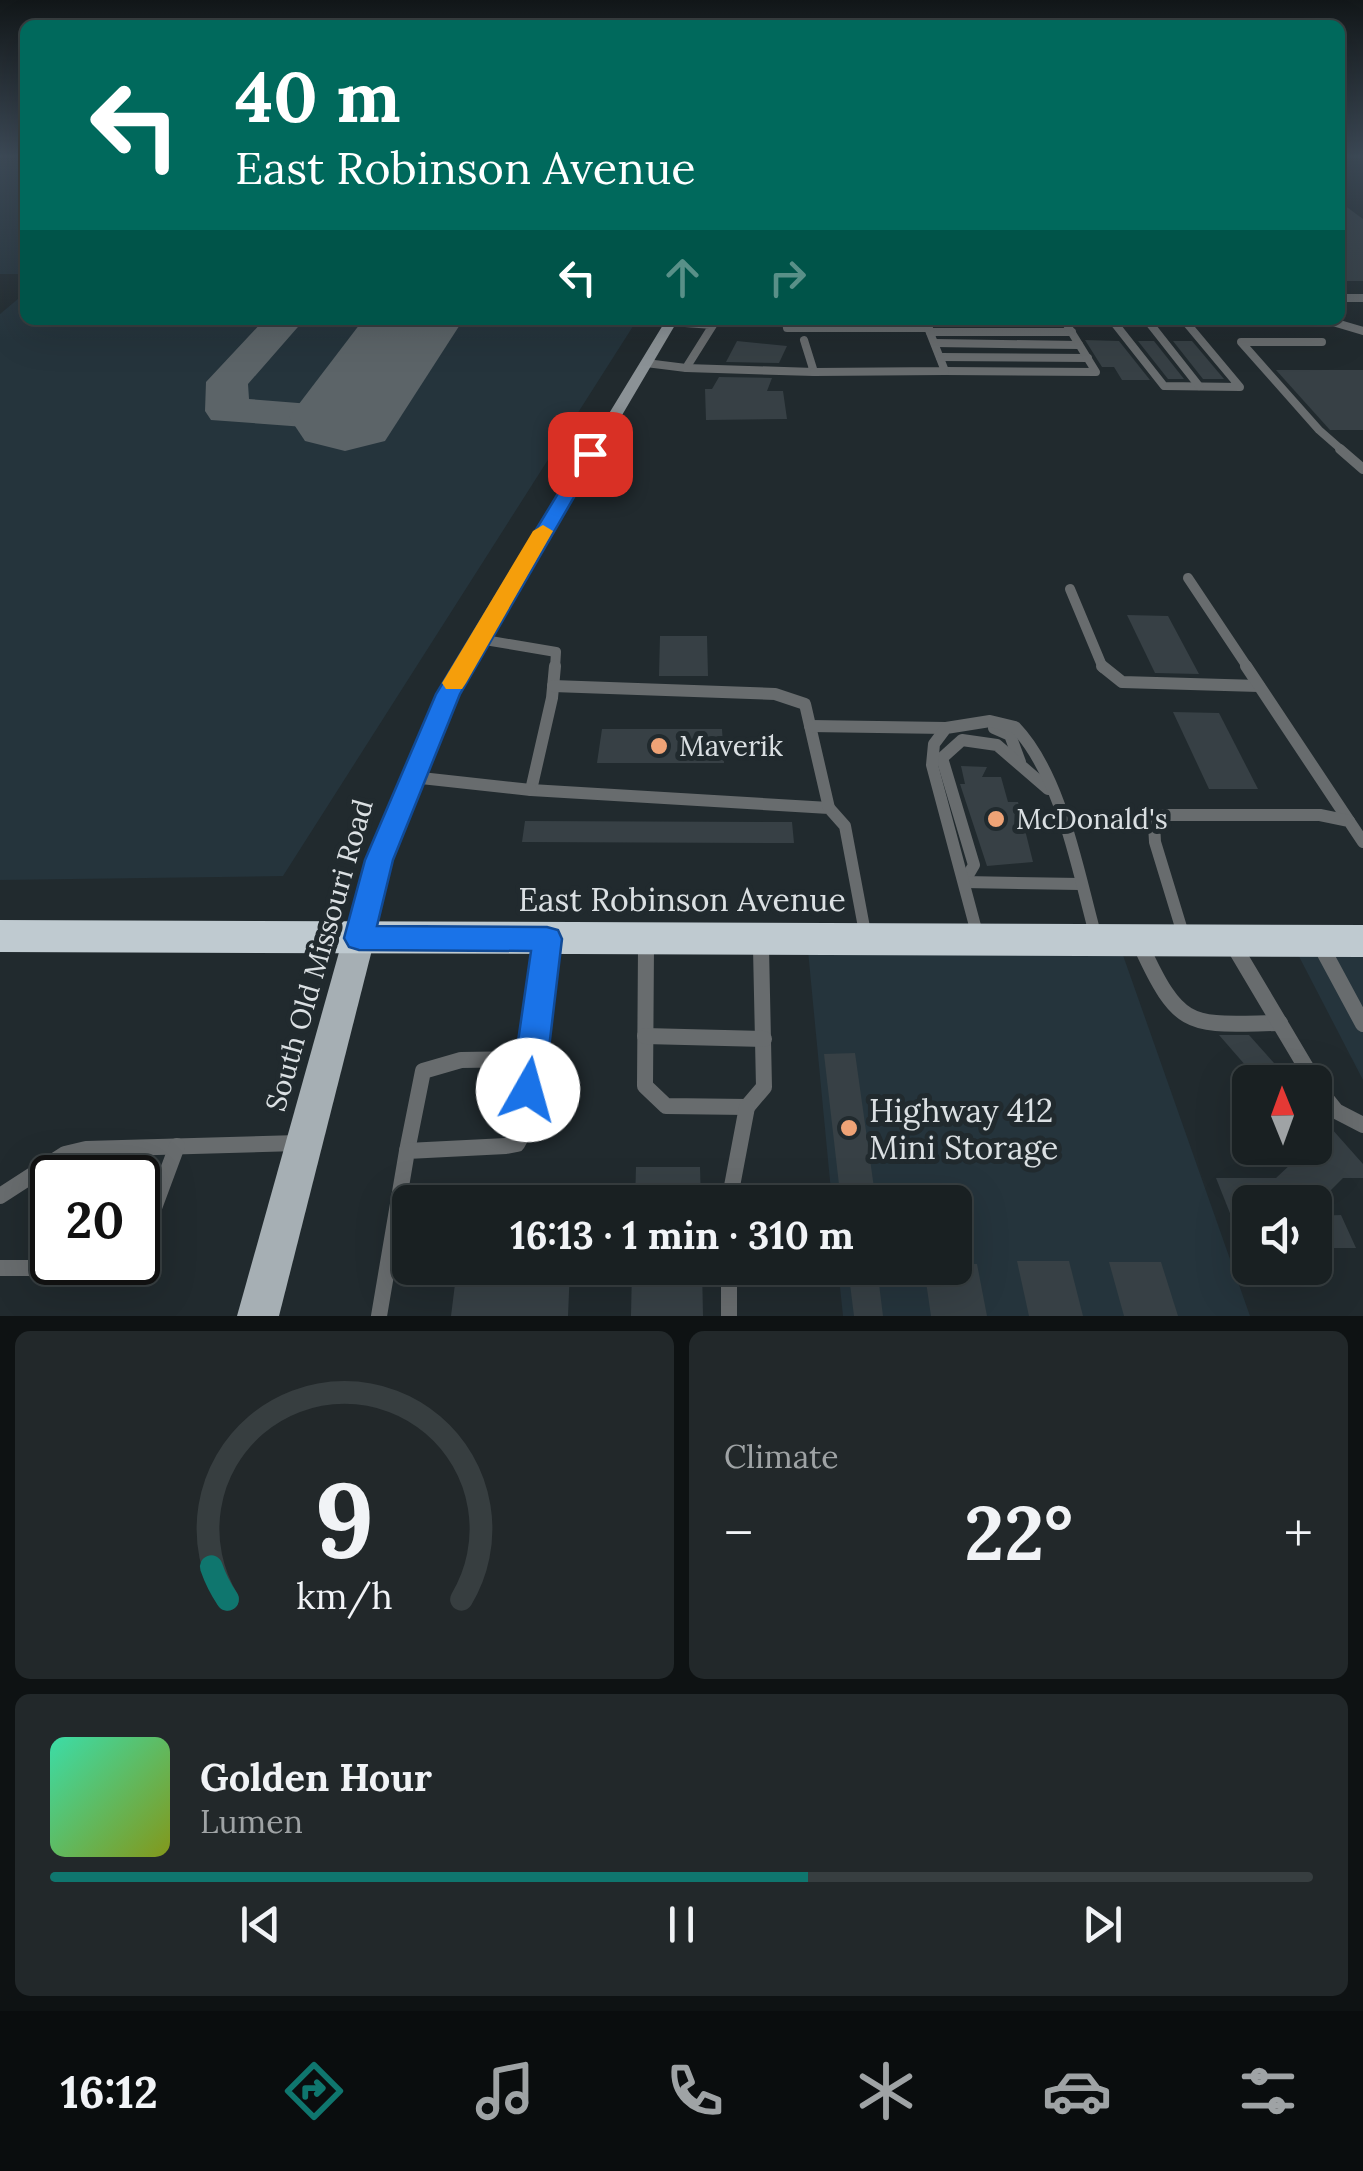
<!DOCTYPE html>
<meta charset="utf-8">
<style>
:root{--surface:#192022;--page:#22282a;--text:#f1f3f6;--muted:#9fa3a5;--line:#373e40;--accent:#0f766e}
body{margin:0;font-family:Lora,serif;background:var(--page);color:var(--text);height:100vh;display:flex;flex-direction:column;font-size:38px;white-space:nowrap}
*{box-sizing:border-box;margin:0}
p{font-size:32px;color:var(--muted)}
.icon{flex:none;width:55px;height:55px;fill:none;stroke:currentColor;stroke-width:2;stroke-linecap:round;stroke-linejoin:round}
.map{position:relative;height:1316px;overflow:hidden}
.side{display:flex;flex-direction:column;gap:15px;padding:15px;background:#0e1213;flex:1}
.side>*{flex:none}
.guide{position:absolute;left:20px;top:20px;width:1325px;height:305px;border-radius:15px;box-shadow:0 10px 40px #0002,0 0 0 2px var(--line);background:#00695c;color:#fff;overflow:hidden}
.needle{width:65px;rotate:359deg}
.controls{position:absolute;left:1232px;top:1065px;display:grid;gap:20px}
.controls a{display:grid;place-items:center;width:100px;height:100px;border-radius:15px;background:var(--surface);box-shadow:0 10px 40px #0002,0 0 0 2px var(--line);font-size:50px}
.speed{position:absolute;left:30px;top:1155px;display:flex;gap:20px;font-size:50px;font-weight:700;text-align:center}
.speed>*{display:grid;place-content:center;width:130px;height:130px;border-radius:50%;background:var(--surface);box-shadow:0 10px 40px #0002,0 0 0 2px var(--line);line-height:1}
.speed .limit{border:5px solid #111;border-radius:15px;background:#fff;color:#111}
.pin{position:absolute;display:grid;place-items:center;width:85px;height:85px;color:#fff;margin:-42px;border-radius:20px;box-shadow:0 5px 15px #0006}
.me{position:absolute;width:110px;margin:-55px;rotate:7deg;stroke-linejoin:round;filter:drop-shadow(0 0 8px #0008)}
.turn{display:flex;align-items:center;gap:35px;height:210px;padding:0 50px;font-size:45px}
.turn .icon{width:130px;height:130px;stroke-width:2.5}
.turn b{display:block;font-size:70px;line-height:85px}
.lanes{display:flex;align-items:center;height:95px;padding:0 50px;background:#0003;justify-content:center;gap:50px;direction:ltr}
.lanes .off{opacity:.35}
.big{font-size:75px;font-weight:800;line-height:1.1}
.side .widget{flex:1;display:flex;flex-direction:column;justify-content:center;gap:15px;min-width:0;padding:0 35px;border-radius:15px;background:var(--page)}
.side .dial{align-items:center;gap:0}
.dial svg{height:260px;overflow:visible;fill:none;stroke:var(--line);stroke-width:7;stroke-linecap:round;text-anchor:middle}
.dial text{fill:var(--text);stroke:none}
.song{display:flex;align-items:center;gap:30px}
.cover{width:120px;height:120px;border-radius:15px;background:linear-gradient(135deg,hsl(160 70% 55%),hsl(70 70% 35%))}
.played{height:10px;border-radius:5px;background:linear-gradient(90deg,var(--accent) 60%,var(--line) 60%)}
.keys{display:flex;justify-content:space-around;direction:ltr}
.heat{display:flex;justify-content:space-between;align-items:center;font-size:55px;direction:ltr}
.side .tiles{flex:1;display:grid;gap:15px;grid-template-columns:1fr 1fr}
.widget:last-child{grid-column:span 2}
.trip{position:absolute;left:392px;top:1185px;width:580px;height:100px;border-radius:15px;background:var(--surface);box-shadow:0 10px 40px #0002,0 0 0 2px var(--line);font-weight:800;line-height:100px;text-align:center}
.menu{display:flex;height:160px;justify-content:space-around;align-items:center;background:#0a0d0e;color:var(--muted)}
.menu .icon{width:70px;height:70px}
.menu .current{color:var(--accent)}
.menu b{font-size:45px;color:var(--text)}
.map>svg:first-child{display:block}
.built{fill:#25343c}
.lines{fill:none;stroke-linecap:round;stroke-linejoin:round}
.taxiway{fill:#5c6468;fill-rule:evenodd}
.runway{fill:#5c6468;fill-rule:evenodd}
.building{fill:#374045}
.lane-far3{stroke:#686c6e;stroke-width:8}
.lane-far2{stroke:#686c6e;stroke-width:10}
.lane-far1{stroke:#686c6e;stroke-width:12}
.lane{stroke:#686c6e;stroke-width:16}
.secondary{fill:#8b9296;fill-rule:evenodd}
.primary{fill:#a6afb4;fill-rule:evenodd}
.highway{fill:#bfcad0;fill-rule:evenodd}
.route{fill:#1a73e8;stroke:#114b97;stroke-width:2.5}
.slow{fill:#f59e0b}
.poi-dot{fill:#efa376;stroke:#212a2e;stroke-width:4}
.labels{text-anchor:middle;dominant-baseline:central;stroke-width:10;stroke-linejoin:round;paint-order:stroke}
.poi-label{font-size:28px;fill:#dbe0e3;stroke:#212a2e;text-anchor:start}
.street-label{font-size:28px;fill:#dbe0e3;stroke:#212a2e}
.near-street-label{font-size:32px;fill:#dbe0e3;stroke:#212a2e}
.near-poi-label{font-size:32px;fill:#dbe0e3;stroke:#212a2e;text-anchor:start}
</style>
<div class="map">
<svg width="1363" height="1316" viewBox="0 0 1363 1316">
<rect width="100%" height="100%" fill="#212a2e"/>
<g class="built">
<polygon points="9,155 25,155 25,274 0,274 0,161"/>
<polygon points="25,293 25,320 637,320 283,876 0,880 0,314"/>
<polygon points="807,940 1118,941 1250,1316 843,1316 838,1268 955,1268 955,1202 832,1202"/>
<polygon points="1291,941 1363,941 1363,1080"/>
</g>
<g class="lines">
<polygon class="taxiway" points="264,320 304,320 248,384 249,399 361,408 367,417 361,426 345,430 211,420 205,411 206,382"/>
<polygon class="runway" points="363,320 463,320 385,441 345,451 305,441 289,417"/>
</g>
<g class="building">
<polygon points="1340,202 1363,219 1363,281 1340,281"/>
<polygon points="1085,340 1119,341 1150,380 1122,380 1114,367 1102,367"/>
<polygon points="737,341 787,346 779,363 726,362"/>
<polygon points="1138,341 1154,341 1184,379 1168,379"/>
<polygon points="1173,341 1192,341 1224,379 1203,379"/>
<polygon points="1276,370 1363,370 1363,430 1330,430"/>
<polygon points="719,377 772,378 767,391 783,391 787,419 706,420 705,389 712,389"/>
<polygon points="1127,615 1168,616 1199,674 1155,673"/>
<polygon points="660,636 707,636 708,676 659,676"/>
<polygon points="1173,712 1219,713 1258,789 1209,789"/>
<polygon points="602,729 722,729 724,763 597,763"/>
<polygon points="961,766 987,767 982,777 1001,777 1008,802 1018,802 1033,862 987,866 960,784 965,784"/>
<polygon points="525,821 792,822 794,843 522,842"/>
<polygon points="1219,1035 1249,1035 1291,1082 1260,1082"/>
<polygon points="855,1053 876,1202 841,1202 824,1054"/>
<polygon points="1315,1110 1363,1164 1363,1178 1343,1178 1319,1202 1250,1202 1249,1261 1216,1178 1276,1178 1308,1148 1315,1148"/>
<polygon points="636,1167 700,1167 701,1202 635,1202"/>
<polygon points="1341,1215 1356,1248 1315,1248 1315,1216"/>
<polygon points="1017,1261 1069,1261 1083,1316 1029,1316"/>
<polygon points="1109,1262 1161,1262 1178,1316 1124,1316"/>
<polygon points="955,1264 977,1264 987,1316 931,1316 924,1268 955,1268"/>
<polygon points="457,1268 570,1268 568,1316 451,1316"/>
<polygon points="632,1268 702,1268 703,1316 631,1316"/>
<polygon points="848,1268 877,1268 883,1316 854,1316"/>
</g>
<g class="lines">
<g class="lane-far3">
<polyline points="1340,298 1363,298"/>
<polyline points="786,320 787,328 929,328"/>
<polyline points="959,320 1065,321"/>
<polyline points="1112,320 1164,386 1240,387 1184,320"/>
<polyline points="1147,320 1199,386"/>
<polyline points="1326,320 1363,331"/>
<polyline points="930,332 1072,332"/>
<polyline points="1322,342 1241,342 1319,430 1343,451"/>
<polyline points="935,343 1079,345"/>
<polyline points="940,357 1088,358"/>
<polyline points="646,363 686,368 713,325 671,322"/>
<polyline points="686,368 814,372 804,340"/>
<polyline points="945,371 1096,372 1064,320"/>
<polyline points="814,372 945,371 925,320"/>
</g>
<g class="lane-far2">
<polyline points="1340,449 1363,469"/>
<polyline points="1188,578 1248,668"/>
<polyline points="1070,589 1103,668"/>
<polyline points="479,639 556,652 555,668"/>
</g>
<g class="lane-far1">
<polyline points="555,666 552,698 531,790 829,808 845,826 866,938"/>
<polyline points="1102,666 1122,682 1259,686"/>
<polyline points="1246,666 1349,821"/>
<polyline points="553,686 775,694 805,704 829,808"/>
<polyline points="810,726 946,728"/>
<polyline points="994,728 1010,735 1020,762"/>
<polyline points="412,777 531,790"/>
<polyline points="964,882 974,865 942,758 962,740 997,745 1048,789"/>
<polyline points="964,882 1080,884"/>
<path d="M978 937 932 765 934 744 946 728 990 721 1015 727C1062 776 1078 873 1096 937"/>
<polyline points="1184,937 1155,842 1154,824 1162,815 1320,815 1349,821 1363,842"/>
<polyline points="761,940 761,950"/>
<polyline points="1140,944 1143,950"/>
<polyline points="1320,944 1323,950"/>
<polyline points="1234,946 1237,950"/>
<polyline points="546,950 547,943"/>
<polyline points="646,950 646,943"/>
</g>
<g class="lane">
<polyline points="646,948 645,1086 666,1106 747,1107 764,1087 761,948"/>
<path d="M1142 948C1181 1033 1192 1024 1280 1023"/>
<polyline points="1235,948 1320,1091 1336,1111 1363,1125"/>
<polyline points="1322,948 1363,1024"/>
<polyline points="645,1036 764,1039"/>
<polyline points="407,1151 423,1071 461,1060 532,1059"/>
<polyline points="0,1196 65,1154 86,1149 298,1143"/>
<polyline points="729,1202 747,1107"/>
<polyline points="138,1251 177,1146"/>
<polyline points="0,1268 105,1268 128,1262"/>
<polyline points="729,1268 729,1316"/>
<polyline points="379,1316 407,1151 506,1146 517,1144 522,1135 546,948"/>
</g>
<polygon class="secondary" points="666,320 678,320 458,694 391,860 372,938 368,946 359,949 350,946 346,938 367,860 438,694"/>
<polygon class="primary" points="359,925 371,929 375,938 279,1316 237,1316 343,938 347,929"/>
<polygon class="highway" points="0,920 1363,925 1363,957 0,952"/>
</g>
<linearGradient id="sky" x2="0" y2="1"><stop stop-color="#121719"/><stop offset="0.46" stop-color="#3d4a57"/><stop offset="1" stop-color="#3d4a57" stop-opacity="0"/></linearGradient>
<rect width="1363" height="340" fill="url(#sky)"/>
<polygon class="route" points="590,448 599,454 460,694 393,860 377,926 547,927 558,930 562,939 544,1090 540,1101 528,1106 516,1101 511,1090 531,951 359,950 349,947 344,938 365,860 436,694 582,454"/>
<polygon class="slow" points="543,525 553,531 466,683 462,689 446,689 442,683 533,531"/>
<g class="poi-dot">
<circle cx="659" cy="746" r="10"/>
<circle cx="996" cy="819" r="10"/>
<circle cx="849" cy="1128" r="10"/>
</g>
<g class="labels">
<g class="poi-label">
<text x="679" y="746">Maverik</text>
<text x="1016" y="819">McDonald's</text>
</g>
<g class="street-label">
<text transform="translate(319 955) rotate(-74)">South Old Missouri Road</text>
</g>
<g class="near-street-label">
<text x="682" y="899">East Robinson Avenue</text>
</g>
<g class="near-poi-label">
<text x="869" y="1110">Highway 412<tspan x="869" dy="37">Mini Storage</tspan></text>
</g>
</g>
</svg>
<div class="controls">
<a><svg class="needle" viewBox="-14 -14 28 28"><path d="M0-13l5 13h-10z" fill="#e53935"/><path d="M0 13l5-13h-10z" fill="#9fa3a5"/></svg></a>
<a><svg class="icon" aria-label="sound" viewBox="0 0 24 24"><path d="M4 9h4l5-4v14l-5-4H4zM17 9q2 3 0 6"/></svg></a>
</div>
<div class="speed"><div class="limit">20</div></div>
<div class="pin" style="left:590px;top:454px;background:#d93025"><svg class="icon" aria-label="arrive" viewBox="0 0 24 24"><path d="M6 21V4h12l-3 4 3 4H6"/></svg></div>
<svg class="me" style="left:528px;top:1090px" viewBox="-20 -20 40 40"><circle r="19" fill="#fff"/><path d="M0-13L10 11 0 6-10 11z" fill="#1a73e8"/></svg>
<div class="trip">16:13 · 1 min · 310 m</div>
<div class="guide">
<div class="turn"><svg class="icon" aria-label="left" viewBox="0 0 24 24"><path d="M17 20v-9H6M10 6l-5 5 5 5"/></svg><div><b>40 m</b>East Robinson Avenue</div></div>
<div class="lanes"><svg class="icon" aria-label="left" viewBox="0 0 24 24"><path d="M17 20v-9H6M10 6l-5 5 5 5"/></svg><svg class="icon off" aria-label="ahead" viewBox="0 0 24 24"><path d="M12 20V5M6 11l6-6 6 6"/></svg><svg class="icon off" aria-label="right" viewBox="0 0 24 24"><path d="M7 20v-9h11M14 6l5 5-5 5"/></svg></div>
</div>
</div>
<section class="side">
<div class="tiles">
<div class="widget dial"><svg viewBox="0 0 100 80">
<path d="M14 69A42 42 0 1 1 86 69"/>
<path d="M14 69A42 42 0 0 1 9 59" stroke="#0f766e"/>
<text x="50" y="56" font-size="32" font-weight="700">9</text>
<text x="50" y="72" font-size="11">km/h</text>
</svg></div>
<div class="widget"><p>Climate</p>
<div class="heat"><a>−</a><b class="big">22°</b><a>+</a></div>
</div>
<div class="widget">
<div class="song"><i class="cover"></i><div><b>Golden Hour</b><p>Lumen</p></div></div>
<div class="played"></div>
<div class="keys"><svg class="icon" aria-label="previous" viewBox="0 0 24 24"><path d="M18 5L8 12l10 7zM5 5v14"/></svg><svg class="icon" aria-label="pause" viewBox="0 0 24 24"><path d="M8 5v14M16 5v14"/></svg><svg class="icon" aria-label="next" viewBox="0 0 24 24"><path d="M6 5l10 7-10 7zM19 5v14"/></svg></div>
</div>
</div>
</section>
<nav class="menu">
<b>16:12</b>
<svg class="icon current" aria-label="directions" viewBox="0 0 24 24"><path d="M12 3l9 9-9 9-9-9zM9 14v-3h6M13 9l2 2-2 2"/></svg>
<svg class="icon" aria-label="music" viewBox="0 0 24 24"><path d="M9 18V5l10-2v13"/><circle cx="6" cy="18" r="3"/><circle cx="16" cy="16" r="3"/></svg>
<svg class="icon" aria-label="phone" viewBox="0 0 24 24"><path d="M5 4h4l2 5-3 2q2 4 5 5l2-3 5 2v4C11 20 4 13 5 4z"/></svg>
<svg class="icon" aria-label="climate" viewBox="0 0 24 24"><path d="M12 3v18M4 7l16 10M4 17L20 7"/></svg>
<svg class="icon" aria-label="car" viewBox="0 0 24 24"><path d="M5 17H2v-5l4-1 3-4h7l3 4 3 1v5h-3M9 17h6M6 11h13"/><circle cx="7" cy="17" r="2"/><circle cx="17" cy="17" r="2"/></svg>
<svg class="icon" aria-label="filters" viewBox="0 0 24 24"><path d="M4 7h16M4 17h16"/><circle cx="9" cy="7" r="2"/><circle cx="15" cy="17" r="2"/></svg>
</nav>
